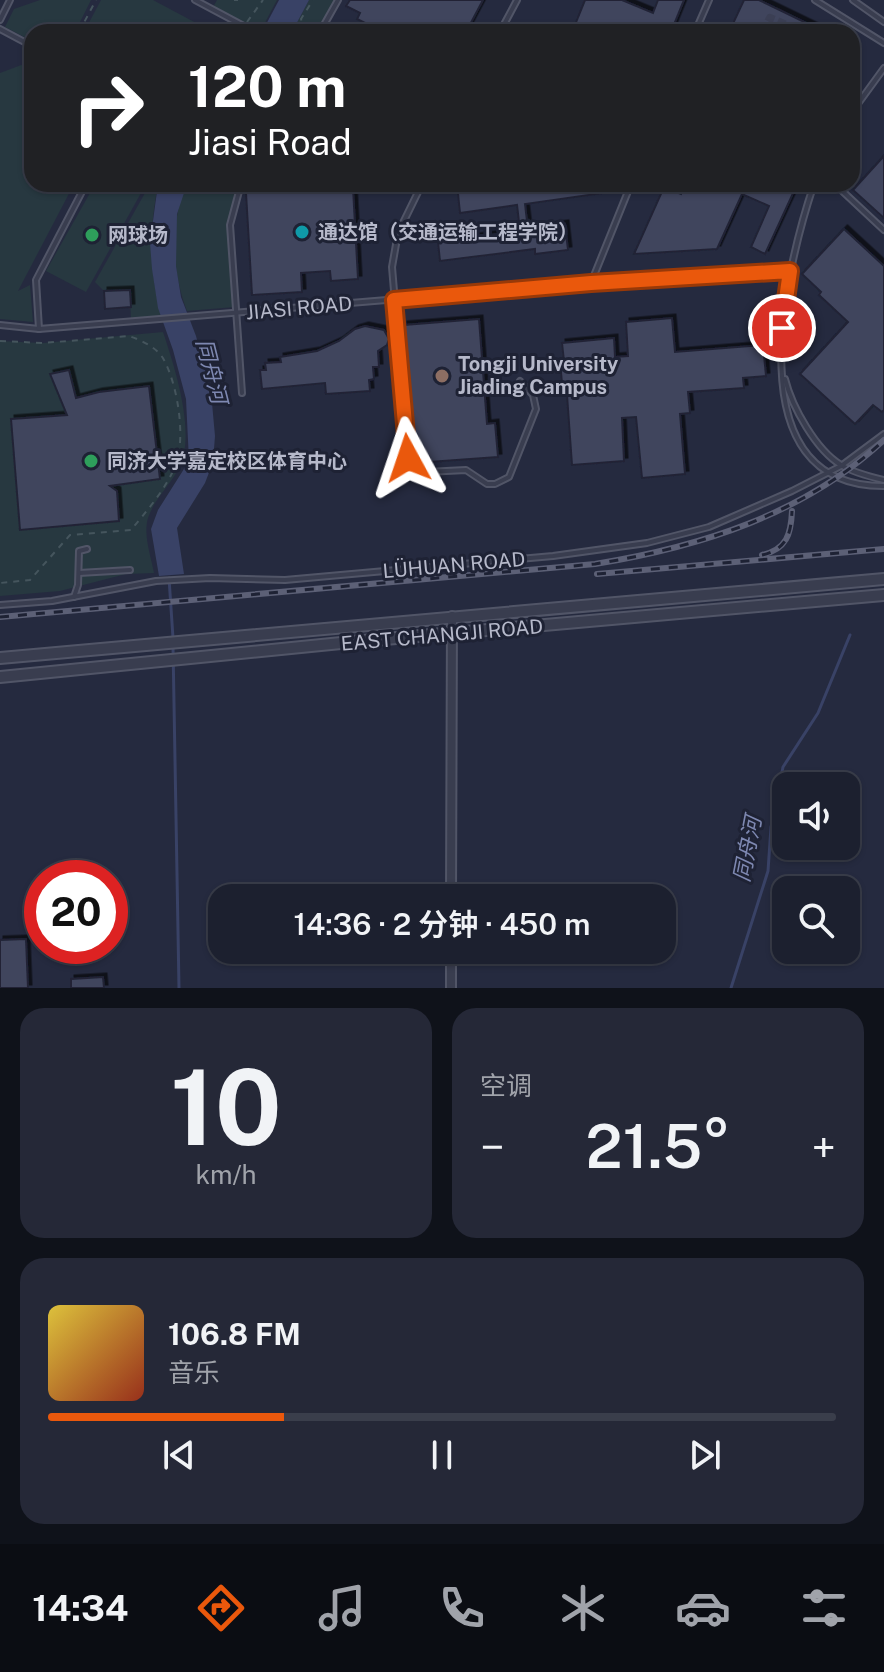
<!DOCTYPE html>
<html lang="zh">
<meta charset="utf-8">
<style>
:root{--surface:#1c202f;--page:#252837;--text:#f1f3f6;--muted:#a0a3aa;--line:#3a3e4b;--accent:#ea580c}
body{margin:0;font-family:"Public Sans","Noto Sans SC",sans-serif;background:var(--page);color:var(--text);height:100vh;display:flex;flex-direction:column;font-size:30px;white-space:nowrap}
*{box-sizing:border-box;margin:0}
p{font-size:26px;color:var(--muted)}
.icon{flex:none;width:44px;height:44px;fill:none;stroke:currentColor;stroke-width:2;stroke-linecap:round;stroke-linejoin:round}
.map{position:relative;height:988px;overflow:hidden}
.panel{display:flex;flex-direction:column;gap:20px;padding:20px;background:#0f121a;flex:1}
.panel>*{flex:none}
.guide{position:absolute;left:24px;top:24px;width:836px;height:168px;border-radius:24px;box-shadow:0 2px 6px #0004,0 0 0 2px var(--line);background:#202124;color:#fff;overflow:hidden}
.buttons{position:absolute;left:772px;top:772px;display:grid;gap:16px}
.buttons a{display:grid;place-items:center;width:88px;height:88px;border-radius:16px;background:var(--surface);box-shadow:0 2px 6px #0004,0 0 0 2px var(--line);font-size:40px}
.speed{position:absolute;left:24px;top:860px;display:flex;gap:16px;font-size:40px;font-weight:700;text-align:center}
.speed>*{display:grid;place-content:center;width:104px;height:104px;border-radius:50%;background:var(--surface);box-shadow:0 2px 6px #0004,0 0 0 2px var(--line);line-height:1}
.speed .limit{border:12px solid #d22;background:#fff;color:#111}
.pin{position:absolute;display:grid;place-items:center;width:68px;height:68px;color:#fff;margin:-34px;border:4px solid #fff;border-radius:50%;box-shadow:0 2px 8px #0007}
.me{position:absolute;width:88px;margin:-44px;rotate:355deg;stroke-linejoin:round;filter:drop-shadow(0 0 6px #0008)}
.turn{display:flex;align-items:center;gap:28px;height:168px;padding:0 32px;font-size:36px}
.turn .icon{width:104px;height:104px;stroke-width:2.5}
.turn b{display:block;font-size:56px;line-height:68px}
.big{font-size:60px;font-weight:600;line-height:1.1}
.panel .widget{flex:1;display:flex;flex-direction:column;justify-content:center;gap:12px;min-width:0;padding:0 28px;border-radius:24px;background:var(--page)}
.panel .dial{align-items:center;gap:0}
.dial b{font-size:104px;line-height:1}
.song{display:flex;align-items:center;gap:24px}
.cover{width:96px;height:96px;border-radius:12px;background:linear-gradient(135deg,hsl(50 70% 55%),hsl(10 70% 35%))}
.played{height:8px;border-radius:4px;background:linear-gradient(90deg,var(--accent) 30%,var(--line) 30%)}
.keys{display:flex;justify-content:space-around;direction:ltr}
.heat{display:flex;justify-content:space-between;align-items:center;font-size:44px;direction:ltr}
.panel .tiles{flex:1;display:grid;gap:20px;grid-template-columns:1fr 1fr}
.widget:last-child{grid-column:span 2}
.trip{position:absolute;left:208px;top:884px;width:468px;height:80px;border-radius:24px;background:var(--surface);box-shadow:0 2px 6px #0004,0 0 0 2px var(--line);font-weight:600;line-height:80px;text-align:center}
.menu{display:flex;height:128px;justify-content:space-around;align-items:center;background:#0b0d13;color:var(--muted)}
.menu .icon{width:56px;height:56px}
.menu .active{color:var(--accent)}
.menu b{font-size:36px;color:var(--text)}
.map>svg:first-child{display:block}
.green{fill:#273840}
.water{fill:#394266}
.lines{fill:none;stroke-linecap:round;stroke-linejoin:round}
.stream{stroke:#394266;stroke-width:3}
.building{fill:#40455d;stroke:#202436;stroke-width:2;filter:url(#shadow)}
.minor-tunnel{stroke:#3b3f54;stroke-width:8;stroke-dasharray:8 4;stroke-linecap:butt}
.service-casing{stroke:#515567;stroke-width:8}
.minor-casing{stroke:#515567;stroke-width:12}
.tertiary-casing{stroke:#515567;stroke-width:14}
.path{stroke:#45555d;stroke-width:2;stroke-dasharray:6 6;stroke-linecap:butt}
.service{stroke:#393d4f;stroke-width:4}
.minor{stroke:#393d4f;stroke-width:8}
.tertiary{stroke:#393d4f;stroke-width:10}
.rail-casing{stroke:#5c6076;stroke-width:6}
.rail{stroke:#1e2234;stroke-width:3;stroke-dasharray:9;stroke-linecap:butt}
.route-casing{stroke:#983908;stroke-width:20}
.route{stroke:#ea580c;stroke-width:14}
.culture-dot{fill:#0f9aa8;stroke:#1e2234;stroke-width:3}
.leisure-dot{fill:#2e9e5b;stroke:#1e2234;stroke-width:3}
.education-dot{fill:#8d6e63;stroke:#1e2234;stroke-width:3}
.labels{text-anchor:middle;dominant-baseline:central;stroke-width:6;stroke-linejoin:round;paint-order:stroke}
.poi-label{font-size:20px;font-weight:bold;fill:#b6b9ca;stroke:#1e2234;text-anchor:start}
.street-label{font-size:20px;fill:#b6b9ca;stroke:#1e2234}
.water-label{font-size:22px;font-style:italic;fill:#7e88b1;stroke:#1e2234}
</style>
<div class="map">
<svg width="884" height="988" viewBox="0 0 884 988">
<defs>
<filter id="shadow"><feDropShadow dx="3.5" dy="-3.5" stdDeviation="0" flood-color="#0009"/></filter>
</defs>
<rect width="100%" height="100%" fill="#252a3f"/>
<g class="green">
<polygon points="40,0 91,0 75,32 32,32 32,41 5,27 14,9"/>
<polygon points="101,0 153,0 213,32 84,32"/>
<polygon points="217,0 277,0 260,32 255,32 212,9"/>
<polygon points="309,0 338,0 320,32 292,32"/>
<polygon points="24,64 32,65 32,184 74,184 18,291 30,285 33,322 0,319 0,73"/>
<polygon points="95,184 146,184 86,292 46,271"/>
<path d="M150 184H158C149 233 149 270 162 319L131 322 130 290 104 291 95 282Z"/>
<path d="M187 184H250L246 193H238L230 225 235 307 187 311C172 272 169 223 187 184Z"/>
<path d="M163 332C174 365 191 418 184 453 179 479 156 494 148 518 143 535 151 556 154 573L126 574 60 591 0 596V341L43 343Z"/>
</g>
<g class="water">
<polygon points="279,0 309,0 292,32 262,32"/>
<polygon points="158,184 187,184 177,214 176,266 181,297 196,336 211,392 215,436 213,462 205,483 177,528 184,574 159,576 151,529 158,510 189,461 186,399 173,350 158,308 152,269 150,243"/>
</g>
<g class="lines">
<g class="stream">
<polyline points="169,578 173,638"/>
<polyline points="173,646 179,988"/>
<polyline points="731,988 768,871 771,827 783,767 818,713 850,635"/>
</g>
</g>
<g class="building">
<polygon points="350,0 483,0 466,32 383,32 357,19 360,13 346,6"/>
<polygon points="585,0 622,0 653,13 658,0 684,0 671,32 572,32"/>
<polygon points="744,0 759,0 825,32 729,32"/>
<polygon points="884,156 884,218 853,190"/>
<polygon points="250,184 355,184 353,188 358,279 331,281 330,271 301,273 302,292 252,295 246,193"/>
<polygon points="457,184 602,184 603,193 525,204 528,229 565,224 568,250 535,254 535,249 440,261 438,242 520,231 517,205 460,213"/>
<polygon points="685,184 752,184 750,188 758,191 761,184 784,184 795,189 765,254 751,247 769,206 742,194 717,249 634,254 664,187 681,194"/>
<polygon points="844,229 884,266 884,410 882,412 873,405 855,424 800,374 848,322 819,295 821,292 802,274"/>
<polygon points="130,290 131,307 105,309 104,291"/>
<polygon points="672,318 675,352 763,345 766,376 743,378 744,388 688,392 690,413 680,414 685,474 642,478 636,417 622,418 624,461 572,465 567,395 563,395 560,361 564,361 562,343 614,338 615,357 628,356 626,322"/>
<polygon points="479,319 487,424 495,423 498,457 415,463 404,325"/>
<polygon points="365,326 384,330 389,339 387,345 378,351 379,367 373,367 374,379 369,380 370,391 326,394 325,383 262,389 260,370 266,370 265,363 281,362 280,357 317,351 339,341 355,329"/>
<polygon points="69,370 76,398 99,392 149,386 160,479 110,486 117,491 119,521 20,530 11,419 67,415 50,374"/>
<polygon points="26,939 28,988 0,988 0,940"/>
<polygon points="103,977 104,988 71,988 71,979"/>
</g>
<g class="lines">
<polyline class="minor-tunnel" points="763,32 770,18 803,32"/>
<defs>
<g id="service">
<polyline points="195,0 255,32"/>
<polyline points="815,0 884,43"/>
<polyline points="853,0 884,22"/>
<polyline points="0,20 10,0"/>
<polyline points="0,29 32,46"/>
<polyline points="320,32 338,0"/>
<polyline points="500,32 517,0"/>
<polyline points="695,32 709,0"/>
<polyline points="852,112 884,68"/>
<polyline points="241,184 230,225 242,393"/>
<path d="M814 184C785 270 733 487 884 486"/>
<polyline points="830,184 838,187 884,230"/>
<polyline points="591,283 631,184"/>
<polyline points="0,325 39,329 591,283 790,271"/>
<polyline points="39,329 36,280 86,184"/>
<path d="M785 379C792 407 816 450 841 465 852 472 871 477 884 480"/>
<polyline points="408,458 392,267 398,233 422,184"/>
<polyline points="426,472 466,470 487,484 495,484 509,477 536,409 533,395 520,381"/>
<polyline points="79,573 130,570"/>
<polyline points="74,597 78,585 79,551 87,549"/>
<polyline points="0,605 52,601 156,581 210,578 285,580 553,556 647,543 709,527 792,491 841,466 884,434"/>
</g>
<g id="minor">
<polyline points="451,898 452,616"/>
<polyline points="451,988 451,950"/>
</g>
<g id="tertiary">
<polyline points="0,658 884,579"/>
<polyline points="0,677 351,642 884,595"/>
</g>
</defs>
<use href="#service" class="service-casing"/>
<use href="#minor" class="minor-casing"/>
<use href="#tertiary" class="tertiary-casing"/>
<g class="path">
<polyline points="234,0 238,0"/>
<polyline points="247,22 263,0"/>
<polyline points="79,32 96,0"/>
<polyline points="305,32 301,19 313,0"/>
<path d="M0 341 43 343 129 336C141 340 158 348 164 360 178 386 187 442 174 469 164 491 146 512 131 530L70 535 30 580 0 583"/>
</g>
<use href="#service" class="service"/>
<use href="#minor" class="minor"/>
<use href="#tertiary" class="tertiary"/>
<defs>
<g id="rail">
<path d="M762 555C787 549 791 534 792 511"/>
<polyline points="597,574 884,549"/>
<path d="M0 617 595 564C700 547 805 514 884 440"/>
</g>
</defs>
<use href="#rail" class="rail-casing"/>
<use href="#rail" class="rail"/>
</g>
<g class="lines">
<defs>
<polyline id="route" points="408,458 394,300 591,283 790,271 782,328"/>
</defs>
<use href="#route" class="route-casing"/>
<use href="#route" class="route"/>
</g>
<circle class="culture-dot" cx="302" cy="232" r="8"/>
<g class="leisure-dot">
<circle cx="92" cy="235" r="8"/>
<circle cx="91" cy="461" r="8"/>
</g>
<circle class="education-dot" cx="442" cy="376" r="8"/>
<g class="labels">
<g class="poi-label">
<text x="318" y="232">通达馆（交通运输工程学院）</text>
<text x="108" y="235">网球场</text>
<text x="458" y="364">Tongji University<tspan x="458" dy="23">Jiading Campus</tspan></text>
<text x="107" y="461">同济大学嘉定校区体育中心</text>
</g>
<g class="street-label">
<text transform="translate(299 308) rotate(-5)">JIASI ROAD</text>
<text transform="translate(454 565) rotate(-5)">LÜHUAN ROAD</text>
<text transform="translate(442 635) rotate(-5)">EAST CHANGJI ROAD</text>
</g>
<g class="water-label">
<text transform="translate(212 371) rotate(76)">同舟河</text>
<text transform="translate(747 849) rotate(-79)">同舟河</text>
</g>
</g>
</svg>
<div class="buttons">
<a><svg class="icon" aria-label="sound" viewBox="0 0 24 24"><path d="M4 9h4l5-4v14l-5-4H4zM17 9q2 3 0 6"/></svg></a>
<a><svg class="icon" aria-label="search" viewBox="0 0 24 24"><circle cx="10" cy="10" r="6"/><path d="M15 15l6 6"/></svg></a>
</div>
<div class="speed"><div class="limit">20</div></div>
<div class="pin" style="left:782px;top:328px;background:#d93025"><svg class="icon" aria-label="arrive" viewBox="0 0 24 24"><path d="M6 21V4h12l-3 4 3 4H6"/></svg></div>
<svg class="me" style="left:408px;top:458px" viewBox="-20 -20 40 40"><path d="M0-17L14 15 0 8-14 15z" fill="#ea580c" stroke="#fff" stroke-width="4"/></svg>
<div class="trip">14:36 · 2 分钟 · 450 m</div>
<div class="guide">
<div class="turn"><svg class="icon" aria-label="right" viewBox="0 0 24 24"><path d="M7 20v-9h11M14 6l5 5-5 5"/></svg><div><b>120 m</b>Jiasi Road</div></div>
</div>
</div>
<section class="panel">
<div class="tiles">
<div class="widget dial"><b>10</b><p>km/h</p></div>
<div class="widget"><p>空调</p>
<div class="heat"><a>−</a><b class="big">21.5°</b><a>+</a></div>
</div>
<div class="widget">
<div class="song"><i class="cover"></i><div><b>106.8 FM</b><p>音乐</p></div></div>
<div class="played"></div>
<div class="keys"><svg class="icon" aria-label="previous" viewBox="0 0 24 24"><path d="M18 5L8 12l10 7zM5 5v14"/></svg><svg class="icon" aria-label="pause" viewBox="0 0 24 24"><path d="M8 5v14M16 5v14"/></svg><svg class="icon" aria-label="next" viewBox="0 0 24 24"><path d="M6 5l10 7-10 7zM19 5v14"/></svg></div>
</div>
</div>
</section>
<nav class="menu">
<b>14:34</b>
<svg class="icon active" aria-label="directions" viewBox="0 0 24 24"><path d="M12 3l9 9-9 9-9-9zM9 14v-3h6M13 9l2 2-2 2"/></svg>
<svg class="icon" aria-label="music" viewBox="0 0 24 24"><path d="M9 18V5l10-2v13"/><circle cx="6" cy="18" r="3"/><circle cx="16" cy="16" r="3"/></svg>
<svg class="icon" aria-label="phone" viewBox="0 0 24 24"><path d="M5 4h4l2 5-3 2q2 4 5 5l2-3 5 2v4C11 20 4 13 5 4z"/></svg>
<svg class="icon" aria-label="climate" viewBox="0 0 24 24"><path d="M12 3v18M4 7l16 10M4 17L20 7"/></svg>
<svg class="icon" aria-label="car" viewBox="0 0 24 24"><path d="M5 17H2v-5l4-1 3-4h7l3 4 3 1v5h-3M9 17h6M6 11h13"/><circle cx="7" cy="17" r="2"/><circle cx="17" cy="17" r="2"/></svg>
<svg class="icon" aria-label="filters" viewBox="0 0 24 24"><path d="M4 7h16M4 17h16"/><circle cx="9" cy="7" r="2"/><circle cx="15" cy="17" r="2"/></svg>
</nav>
